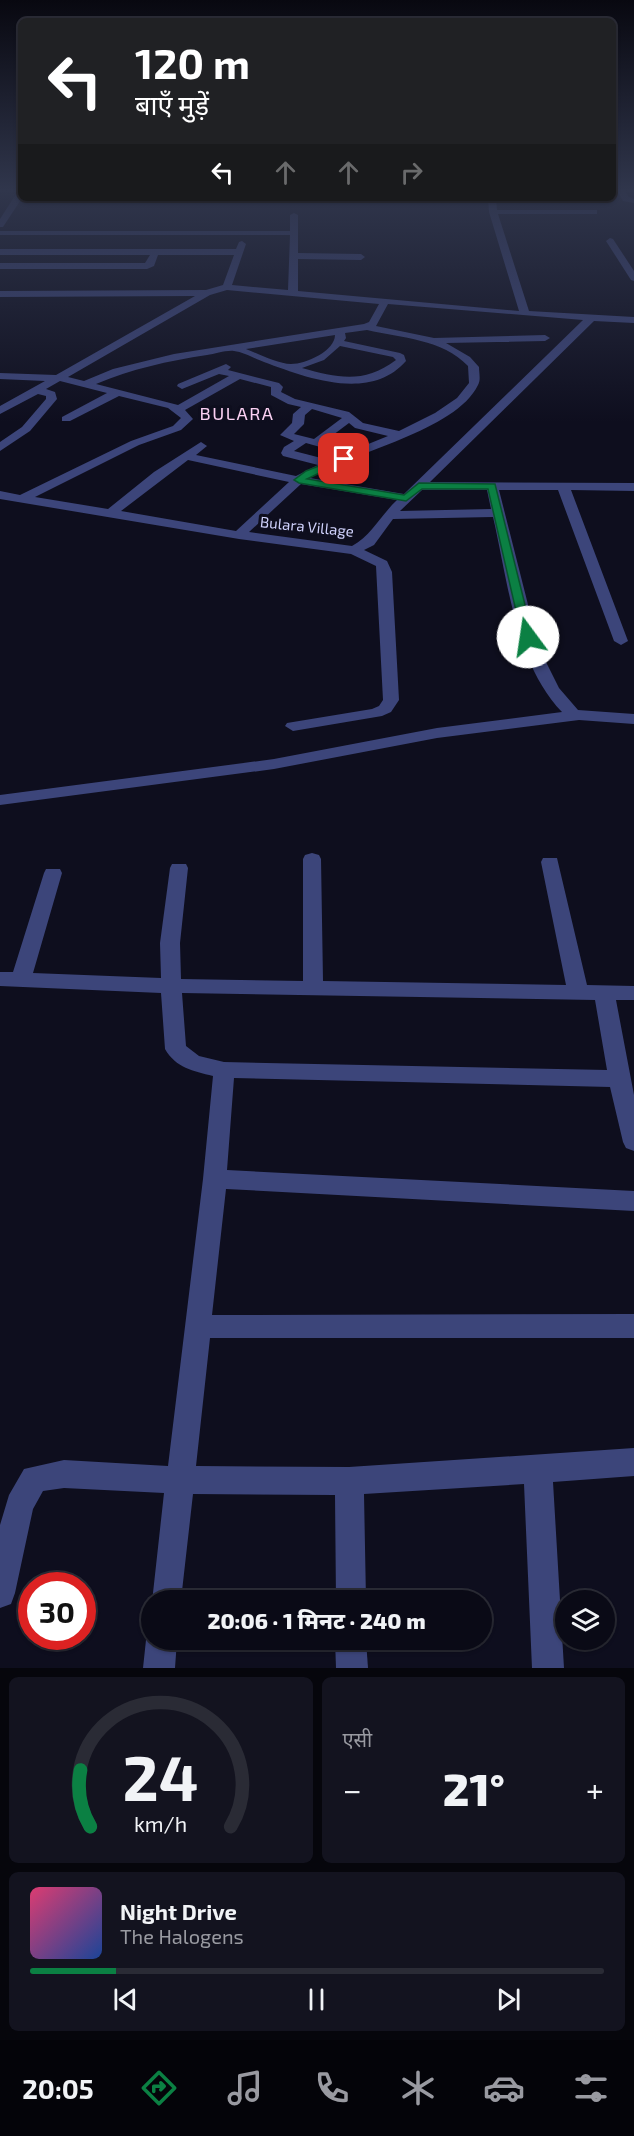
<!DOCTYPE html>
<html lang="hi">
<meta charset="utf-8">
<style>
:root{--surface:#0a0a16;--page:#13131f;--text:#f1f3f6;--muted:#999aa1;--line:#2a2b35;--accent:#0b8043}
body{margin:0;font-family:"Exo 2","Noto Sans Devanagari",sans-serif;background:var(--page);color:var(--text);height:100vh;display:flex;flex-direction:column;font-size:22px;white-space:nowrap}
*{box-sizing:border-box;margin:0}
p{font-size:20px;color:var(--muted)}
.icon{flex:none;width:33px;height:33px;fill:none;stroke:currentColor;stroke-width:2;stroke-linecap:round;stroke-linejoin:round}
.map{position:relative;height:1668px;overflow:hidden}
.drawer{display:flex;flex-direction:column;gap:9px;padding:9px;background:#06060c;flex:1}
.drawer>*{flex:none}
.hud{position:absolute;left:18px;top:18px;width:598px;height:183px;border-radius:9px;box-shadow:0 2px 4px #0004,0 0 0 2px var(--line);background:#202124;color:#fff;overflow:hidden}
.controls{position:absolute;left:555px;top:1590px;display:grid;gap:12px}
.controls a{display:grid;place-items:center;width:60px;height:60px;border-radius:50%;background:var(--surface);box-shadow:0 2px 4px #0004,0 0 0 2px var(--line);font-size:30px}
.speed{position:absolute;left:18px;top:1572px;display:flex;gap:12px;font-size:30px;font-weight:700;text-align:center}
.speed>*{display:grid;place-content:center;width:78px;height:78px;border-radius:50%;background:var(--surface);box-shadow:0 2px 4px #0004,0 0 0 2px var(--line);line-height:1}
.speed .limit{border:9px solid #d22;background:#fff;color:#111}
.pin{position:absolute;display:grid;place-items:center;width:51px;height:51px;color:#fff;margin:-26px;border-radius:12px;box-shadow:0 3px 9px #0006}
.me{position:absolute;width:66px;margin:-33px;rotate:346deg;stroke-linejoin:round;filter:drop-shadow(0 0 4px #0008)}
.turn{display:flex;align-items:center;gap:21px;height:126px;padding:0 18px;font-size:27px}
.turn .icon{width:78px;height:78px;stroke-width:2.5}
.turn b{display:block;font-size:42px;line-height:51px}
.lanes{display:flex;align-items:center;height:57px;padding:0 18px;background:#0003;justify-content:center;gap:30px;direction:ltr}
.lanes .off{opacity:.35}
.big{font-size:45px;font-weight:800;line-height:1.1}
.drawer .tile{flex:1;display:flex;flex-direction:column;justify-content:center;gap:9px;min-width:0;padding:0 21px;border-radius:9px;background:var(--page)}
.drawer .dial{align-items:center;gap:0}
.dial svg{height:156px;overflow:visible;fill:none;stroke:var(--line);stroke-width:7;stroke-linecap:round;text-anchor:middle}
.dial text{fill:var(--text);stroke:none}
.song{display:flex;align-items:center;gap:18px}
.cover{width:72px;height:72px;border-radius:9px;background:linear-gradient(135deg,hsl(340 70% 55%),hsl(220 70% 35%))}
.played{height:6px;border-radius:3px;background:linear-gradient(90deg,var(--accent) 15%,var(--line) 15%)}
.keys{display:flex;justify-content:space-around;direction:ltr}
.heat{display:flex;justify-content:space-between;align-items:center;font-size:33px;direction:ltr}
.drawer .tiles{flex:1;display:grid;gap:9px;grid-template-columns:1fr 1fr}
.tile:last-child{grid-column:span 2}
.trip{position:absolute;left:141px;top:1590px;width:351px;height:60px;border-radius:30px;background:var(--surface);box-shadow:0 2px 4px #0004,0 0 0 2px var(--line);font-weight:800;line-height:60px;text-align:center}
.menu{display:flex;height:96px;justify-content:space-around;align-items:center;background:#040409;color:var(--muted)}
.menu .icon{width:42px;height:42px}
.menu .selected{color:var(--accent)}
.menu b{font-size:27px;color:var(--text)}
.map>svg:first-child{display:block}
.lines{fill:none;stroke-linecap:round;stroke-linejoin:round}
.minor{fill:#3c457a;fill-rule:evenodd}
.route{fill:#0b8043;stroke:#07532c;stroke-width:1.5}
.labels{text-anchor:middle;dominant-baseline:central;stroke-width:6;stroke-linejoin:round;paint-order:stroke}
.far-street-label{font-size:15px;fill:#cfd1fb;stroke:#0e0e1e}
.far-quarter-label{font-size:18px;letter-spacing:1.5px;fill:#fbd1f3;stroke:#0e0e1e}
</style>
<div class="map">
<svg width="634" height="1668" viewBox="0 0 634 1668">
<rect width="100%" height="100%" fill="#0e0e1e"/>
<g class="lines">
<g class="minor">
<polygon points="616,188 623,188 629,197 634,199 634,203 623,201"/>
<polygon points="18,191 21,191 22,198 3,227 0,227 0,219"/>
<path d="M488 198H496L497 210H597V214H498L529 311 634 317V323L594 321 430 482 634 483V491L571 490 628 641 621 645 614 641 558 490H499L539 648 559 688 578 710 634 714V724L579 720 437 738 274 769 0 805V795L274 759 437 728 562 712C515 663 508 581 493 517L393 519 374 545 364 550 387 561 392 572 399 700 391 712 382 716 293 731 285 726 287 723 372 709 379 706 383 700 376 566 351 554 239 539 0 499V491L20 495 131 441 173 426 181 418 168 408 119 396 70 421H62V417L107 393 60 381 46 389 55 392 57 399 30 431 0 451V442L22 427 46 399V396L38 394 0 414V406L45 381 0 379V373L56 375 195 296 0 297V291L206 290 223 285 234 255H158L154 266 147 269H0V263H145L150 255H0V249H236L239 242 242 241 246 244 232 285 288 290 290 235H0V231H290V215L294 213 298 215V253L361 254 365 257 361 260 298 259V291L519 311 489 212ZM227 290 379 304 369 322 364 324 174 354 113 369 84 381 68 377 210 295ZM388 304 583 320 404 494 310 478C352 452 456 431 478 385 481 380 479 373 479 367L470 357 446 343 545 341 550 338 545 335 434 338 376 326ZM367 330C402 338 442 339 468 366L469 383 457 398 435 413 399 431 363 423 349 412 295 399 281 392 283 387 279 383 228 370 231 367 226 364 178 384 177 386 182 389 219 374 229 376 178 405 96 384C131 369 168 361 207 355 215 354 226 350 234 351 244 352 255 359 264 362 307 378 370 402 406 361L404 355 400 353 344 341 346 338 345 333ZM335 335C335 351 306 364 291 364 278 364 259 354 246 349ZM340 346 393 357 396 360C364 384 338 378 302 368L324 360ZM240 379 271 387V395L288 404 301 407 293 414 292 423 280 435 294 441 284 447 281 453 283 456 318 465 296 476 196 455 207 446 201 442 154 472 108 509 35 497 139 445 181 430 193 419 185 410ZM312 409 342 418 314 439 294 434 304 424 305 415ZM349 423 355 428 388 436 356 449 325 441ZM306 443 345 454 329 460 294 451ZM188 460 289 482 236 531 121 511ZM301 484 397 500C381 515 371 536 352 546L249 532ZM422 490H487L491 509 400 511Z"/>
<polygon points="610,238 613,239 634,271 634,281 631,280 606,241"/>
<path d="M312 853 319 855 321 859 323 981 566 985 541 862 543 858H557L587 985 634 986V1000H616L634 1095V1151L626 1148 623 1142 610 1087 234 1078 227 1170 634 1191V1211L226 1189 212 1315 634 1314V1338H210L196 1466 349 1467 634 1448V1476L553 1482 564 1668H532L524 1484 364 1494 366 1600H336L335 1495 193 1494 181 1600 152 1602 164 1493 64 1488 43 1491 33 1509 15 1593 11 1604 0 1608V1525L9 1495 24 1469 64 1460 168 1466 203 1179 213 1076C193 1071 176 1068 165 1049L161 993 0 986V972H13L44 873 46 869H60L62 873 33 973 161 978 160 943 170 868 172 864H186L188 868 180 943 181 979 303 981V859L305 855ZM182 993 595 1000 607 1070 224 1062 199 1056 186 1046Z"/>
<polygon points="151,1629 152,1640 177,1640 175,1668 143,1668 146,1640"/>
<polygon points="335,1640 366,1640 368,1668 336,1668"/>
</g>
</g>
<linearGradient id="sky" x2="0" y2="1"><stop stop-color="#080810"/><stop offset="0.45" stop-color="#30364c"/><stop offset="1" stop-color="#30364c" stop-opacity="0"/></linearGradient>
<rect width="634" height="422" fill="url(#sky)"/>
<polygon class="route" points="344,456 348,459 347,460 307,479 404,495 419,483 495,484 533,637 532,639 528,640 522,637 488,489 422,489 406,501 299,483 294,480 306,471"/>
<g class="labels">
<g class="far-street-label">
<text transform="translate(307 526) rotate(6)">Bulara Village</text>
</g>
<g class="far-quarter-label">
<text x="237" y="413">BULARA</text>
</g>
</g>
</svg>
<div class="controls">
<a><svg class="icon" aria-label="layers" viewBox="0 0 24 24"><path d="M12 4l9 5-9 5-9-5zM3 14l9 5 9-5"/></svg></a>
</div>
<div class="speed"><div class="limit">30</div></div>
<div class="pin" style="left:344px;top:459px;background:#d93025"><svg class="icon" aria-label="arrive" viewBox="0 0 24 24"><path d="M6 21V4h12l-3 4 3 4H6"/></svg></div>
<svg class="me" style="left:528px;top:637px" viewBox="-20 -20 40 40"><circle r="19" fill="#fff"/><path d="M0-13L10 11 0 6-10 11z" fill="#0b8043"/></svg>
<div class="trip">20:06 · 1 मिनट · 240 m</div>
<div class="hud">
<div class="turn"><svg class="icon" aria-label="left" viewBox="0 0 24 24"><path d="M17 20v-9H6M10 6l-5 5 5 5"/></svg><div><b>120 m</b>बाएँ मुड़ें</div></div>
<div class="lanes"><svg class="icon" aria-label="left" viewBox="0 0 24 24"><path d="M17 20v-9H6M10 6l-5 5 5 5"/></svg><svg class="icon off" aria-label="ahead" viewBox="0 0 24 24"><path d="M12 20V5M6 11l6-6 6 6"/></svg><svg class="icon off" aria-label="ahead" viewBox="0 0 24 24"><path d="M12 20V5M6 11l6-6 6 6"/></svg><svg class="icon off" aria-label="right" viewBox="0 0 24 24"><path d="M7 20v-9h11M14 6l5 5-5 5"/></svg></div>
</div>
</div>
<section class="drawer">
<div class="tiles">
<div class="tile dial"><svg viewBox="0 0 100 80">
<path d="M14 69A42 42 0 1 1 86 69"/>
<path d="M14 69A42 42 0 0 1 9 40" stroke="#0b8043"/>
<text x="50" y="56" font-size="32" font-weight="700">24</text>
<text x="50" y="72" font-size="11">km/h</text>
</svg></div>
<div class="tile"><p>एसी</p>
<div class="heat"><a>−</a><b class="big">21°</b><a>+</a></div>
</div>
<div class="tile">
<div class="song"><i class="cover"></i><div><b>Night Drive</b><p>The Halogens</p></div></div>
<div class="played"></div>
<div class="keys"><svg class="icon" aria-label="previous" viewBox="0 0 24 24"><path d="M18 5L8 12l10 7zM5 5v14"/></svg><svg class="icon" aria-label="pause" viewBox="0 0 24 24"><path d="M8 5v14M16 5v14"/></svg><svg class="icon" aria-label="next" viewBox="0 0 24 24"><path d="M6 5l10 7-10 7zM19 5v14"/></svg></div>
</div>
</div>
</section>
<nav class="menu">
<b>20:05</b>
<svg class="icon selected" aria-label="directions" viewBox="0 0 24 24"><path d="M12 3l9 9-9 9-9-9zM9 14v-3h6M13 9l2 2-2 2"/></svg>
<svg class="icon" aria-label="music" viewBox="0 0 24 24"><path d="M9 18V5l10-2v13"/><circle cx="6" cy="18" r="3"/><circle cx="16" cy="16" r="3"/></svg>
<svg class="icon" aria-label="phone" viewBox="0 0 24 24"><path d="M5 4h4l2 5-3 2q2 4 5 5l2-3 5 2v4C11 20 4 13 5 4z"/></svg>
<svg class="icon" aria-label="climate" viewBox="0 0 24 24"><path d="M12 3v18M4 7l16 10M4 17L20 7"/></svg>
<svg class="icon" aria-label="car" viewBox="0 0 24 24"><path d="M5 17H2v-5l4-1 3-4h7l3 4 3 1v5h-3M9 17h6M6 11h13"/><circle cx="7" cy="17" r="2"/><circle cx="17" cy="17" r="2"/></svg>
<svg class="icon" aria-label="filters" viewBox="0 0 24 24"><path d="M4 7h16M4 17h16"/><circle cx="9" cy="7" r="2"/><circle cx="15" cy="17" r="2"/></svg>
</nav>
